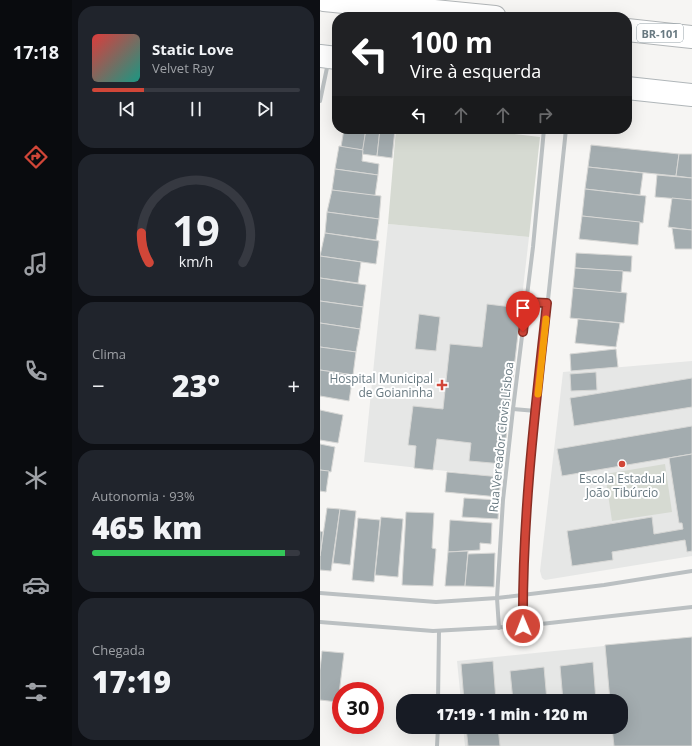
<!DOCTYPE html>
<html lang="pt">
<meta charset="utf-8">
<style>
:root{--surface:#171b24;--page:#20242c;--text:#f1f3f6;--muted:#9ea1a6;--line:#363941;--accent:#d14638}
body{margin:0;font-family:"Open Sans",sans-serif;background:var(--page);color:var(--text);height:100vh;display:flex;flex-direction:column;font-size:15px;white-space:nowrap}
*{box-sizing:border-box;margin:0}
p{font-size:13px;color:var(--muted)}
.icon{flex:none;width:22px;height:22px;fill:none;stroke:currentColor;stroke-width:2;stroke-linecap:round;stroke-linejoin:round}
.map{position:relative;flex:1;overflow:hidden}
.details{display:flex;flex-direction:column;gap:6px;padding:6px;background:#0d0f14;width:248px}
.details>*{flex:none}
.guide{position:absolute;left:12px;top:12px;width:300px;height:122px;border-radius:16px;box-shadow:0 4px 16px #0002;background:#202124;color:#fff;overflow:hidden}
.speed{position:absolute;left:12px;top:682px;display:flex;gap:8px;font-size:20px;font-weight:700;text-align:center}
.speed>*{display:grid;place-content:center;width:52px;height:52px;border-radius:50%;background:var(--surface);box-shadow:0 4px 16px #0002;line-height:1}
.speed .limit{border:6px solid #d22;background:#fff;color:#111}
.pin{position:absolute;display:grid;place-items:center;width:34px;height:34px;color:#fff;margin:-41px -17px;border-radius:50% 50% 50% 0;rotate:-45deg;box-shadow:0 0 4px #0007}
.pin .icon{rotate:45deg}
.me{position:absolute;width:44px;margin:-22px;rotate:359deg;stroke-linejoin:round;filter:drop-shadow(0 0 3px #0008)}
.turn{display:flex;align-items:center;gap:14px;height:84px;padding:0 12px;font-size:18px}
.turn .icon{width:52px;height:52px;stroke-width:2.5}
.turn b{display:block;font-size:28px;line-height:34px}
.lanes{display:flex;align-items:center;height:38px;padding:0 12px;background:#0003;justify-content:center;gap:20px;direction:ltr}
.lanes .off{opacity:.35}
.big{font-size:30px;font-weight:800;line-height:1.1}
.details .card{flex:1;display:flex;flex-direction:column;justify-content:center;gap:6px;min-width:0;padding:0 14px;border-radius:16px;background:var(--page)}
.details .dial{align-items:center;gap:0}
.dial svg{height:104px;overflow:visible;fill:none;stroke:var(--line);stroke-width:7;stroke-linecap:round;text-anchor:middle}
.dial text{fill:var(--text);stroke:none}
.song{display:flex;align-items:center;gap:12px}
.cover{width:48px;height:48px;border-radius:6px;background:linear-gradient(135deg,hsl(0 70% 55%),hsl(170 70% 35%))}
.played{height:4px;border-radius:2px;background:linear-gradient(90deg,var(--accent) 25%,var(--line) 25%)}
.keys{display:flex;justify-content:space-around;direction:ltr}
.heat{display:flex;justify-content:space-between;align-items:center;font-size:22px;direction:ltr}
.charge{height:6px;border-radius:3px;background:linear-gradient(90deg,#34c759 93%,var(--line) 0)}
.trip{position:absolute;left:76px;top:694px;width:232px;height:40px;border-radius:16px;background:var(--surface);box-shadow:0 4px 16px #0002;font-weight:800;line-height:40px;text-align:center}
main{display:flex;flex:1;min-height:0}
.dock{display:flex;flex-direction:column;width:72px;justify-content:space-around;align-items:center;background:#090b0e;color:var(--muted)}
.dock .icon{width:28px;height:28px}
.dock .current{color:var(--accent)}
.dock b{font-size:18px;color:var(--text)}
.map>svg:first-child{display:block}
.built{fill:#e6e7e6}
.green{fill:#d6dad2}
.building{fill:#a3acaf;stroke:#d7d7d5}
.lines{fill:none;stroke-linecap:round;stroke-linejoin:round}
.secondary-casing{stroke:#b0b6b9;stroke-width:24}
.trunk-casing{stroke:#b1b5b7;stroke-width:24}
.minor{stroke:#bbc0c2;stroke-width:4}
.secondary{stroke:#fff;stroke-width:22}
.trunk{stroke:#fff;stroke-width:22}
.route-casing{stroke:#882e24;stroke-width:10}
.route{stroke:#d14638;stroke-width:7}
.slow{stroke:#f59e0b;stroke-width:7}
.poi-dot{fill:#d14638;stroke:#fff;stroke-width:1.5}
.labels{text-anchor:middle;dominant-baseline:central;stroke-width:4;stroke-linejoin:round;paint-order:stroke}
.shield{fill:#fff;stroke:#95a1a7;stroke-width:1}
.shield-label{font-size:11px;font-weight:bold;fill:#687981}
.poi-label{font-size:12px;fill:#687981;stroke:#fff;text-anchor:end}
.street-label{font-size:12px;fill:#687981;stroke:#fff}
</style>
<main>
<nav class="dock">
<b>17:18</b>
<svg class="icon current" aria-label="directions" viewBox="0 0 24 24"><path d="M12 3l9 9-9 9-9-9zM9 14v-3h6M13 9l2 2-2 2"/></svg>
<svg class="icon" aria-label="music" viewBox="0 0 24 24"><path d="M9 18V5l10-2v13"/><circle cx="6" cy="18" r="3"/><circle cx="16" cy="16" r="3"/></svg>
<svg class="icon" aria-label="phone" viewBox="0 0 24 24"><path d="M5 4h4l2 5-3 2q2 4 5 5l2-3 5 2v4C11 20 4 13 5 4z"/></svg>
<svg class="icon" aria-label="climate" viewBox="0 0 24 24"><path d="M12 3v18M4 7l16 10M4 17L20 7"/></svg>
<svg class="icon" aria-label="car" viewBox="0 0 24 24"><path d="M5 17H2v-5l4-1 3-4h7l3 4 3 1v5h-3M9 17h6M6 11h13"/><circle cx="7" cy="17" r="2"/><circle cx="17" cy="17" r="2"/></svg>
<svg class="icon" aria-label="filters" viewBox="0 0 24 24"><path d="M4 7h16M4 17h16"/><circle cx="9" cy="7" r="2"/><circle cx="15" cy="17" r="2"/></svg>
</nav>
<section class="details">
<div class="card">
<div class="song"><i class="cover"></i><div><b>Static Love</b><p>Velvet Ray</p></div></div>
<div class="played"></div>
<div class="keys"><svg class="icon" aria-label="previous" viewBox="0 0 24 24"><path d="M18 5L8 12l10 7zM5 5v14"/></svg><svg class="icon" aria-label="pause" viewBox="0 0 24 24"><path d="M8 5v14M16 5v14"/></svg><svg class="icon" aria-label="next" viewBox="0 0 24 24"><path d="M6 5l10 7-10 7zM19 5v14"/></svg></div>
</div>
<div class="card dial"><svg viewBox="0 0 100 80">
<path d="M14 69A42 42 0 1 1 86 69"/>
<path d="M14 69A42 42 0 0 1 8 46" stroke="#d14638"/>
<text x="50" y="56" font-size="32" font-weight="700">19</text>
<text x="50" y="72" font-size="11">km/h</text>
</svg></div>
<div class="card"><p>Clima</p>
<div class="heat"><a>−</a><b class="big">23°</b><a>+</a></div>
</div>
<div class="card"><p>Autonomia · 93%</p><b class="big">465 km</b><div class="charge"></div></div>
<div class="card"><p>Chegada</p><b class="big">17:19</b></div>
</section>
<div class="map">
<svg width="372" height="746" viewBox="0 0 372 746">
<rect width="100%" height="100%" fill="#f6f5f3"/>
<g class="built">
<polygon points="68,224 209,237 181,477 44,462"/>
<polygon points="372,361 372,556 225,580 222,578 220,571 243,372"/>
<polygon points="372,637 372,746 145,746 143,727 301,727 301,701 141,701 137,661"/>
</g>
<g class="green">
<polygon points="76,129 150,129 220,137 209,237 68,224"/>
<polygon points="345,464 352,512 292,521 285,474"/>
</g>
<g class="building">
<polygon points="24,129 46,129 43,150 21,147"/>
<polygon points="46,129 60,129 57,156 42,154"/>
<polygon points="60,129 75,129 72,158 57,156"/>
<polygon points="271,145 359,154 356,176 268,167"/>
<polygon points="19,146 43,150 42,161 59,164 58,175 15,169"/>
<polygon points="359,154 372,154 372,178 356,176"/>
<polygon points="268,167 323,173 320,195 265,189"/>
<polygon points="15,169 58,175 55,196 12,190"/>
<polygon points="337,175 372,178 372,200 335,197"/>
<polygon points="265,189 326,196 323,223 262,216"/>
<polygon points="12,190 61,196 59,219 7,212"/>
<polygon points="352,198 372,200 372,230 348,227"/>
<polygon points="7,212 59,219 56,240 5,233"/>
<polygon points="262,216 320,222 318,245 259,239"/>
<polygon points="352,228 372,230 372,249 355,249"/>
<polygon points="5,233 59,241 56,264 0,256"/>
<polygon points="256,253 312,256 311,272 255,268"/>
<polygon points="0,256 41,262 38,283 0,278"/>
<polygon points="255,268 303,271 301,293 253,288"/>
<polygon points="0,278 46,285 43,307 0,301"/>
<polygon points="253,288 307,293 304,323 250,318"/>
<polygon points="0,301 43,307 40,329 0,323"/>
<polygon points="167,304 201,308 183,464 149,461 151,443 117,439 113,470 94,468 96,446 88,445 93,406 123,409 130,344 162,347"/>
<polygon points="99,314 120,317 116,351 95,349"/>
<polygon points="258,319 300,323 296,347 255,343"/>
<polygon points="0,323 40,329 36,352 0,347"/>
<polygon points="0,347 36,352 33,375 0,370"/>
<polygon points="296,349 298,367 251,371 250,354"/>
<polygon points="0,370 33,375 29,401 0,396"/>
<polygon points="276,372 277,390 251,391 250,374"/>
<polygon points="372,378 372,407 254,426 250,398"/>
<polygon points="0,410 23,415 18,443 0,440"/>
<polygon points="372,426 372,454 242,476 237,449"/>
<polygon points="0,444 15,447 11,472 0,470"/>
<polygon points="372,454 372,551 367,552 365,540 292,552 293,560 252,566 247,531 332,517 334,534 363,529 362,523 359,523 349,458"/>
<polygon points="0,470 9,471 6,492 0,491"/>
<polygon points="127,472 181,477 179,497 125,492"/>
<polygon points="144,498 179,500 178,519 142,517"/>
<polygon points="7,508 20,509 11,571 0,570 0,556"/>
<polygon points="20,509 36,511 30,565 13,563"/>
<polygon points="86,512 114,513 112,548 116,549 113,586 82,585"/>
<polygon points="61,517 83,519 78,577 55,575"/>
<polygon points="38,518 60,520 54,582 32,580"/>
<polygon points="130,520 172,523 171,544 160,543 160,550 128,552"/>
<polygon points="0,531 3,532 0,556"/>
<polygon points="148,551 145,586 125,586 128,552"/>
<polygon points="175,553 174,587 145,586 148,554"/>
<polygon points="372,637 372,746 294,746 292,727 301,727 301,701 290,701 285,645"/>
<polygon points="2,651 24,653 18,702 0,700 0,670"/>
<polygon points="173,661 176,701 144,701 141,664"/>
<polygon points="273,662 276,701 243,701 240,666"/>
<polygon points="224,667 227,701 193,701 190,671"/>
<polygon points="146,727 178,727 180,746 148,746"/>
<polygon points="196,727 226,727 197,730"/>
</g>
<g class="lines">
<defs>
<g id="secondary">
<polyline points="0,56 17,58"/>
<polyline points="307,88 372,95"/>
</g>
<g id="trunk">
<polyline points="4,0 175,17"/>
<polyline points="307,30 372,37"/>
</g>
</defs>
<use href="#secondary" class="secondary-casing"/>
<use href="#trunk" class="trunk-casing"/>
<g class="minor">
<polyline points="0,101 8,63"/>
<polyline points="207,302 227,303"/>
<polyline points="193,409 216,411"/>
<polyline points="0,593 116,602 177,598 284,585 372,571"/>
<polyline points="0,622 113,631 203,626 372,607"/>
<polyline points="203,626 203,569 211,461 246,129"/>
<polyline points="179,628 177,598 183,500 193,409 213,247 224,129"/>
<polyline points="118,701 119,631"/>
<polyline points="117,746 118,727"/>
</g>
<use href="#secondary" class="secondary"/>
<use href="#trunk" class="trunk"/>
</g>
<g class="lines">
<defs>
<path id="route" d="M203 332 206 302 227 303C215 410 202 519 203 626"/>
</defs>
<use href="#route" class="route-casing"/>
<use href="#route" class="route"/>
<polyline class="slow" points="218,394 226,319"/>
</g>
<g class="poi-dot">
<path d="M120 379h4v4h4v4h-4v4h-4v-4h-4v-4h4z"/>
<circle cx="302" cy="464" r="4"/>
</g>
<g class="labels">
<rect class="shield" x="317" y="24" width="46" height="18" rx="3"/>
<g class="shield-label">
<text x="340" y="33">BR-101</text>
</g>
<g class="poi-label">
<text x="113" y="378">Hospital Municipal<tspan x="113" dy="14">de Goianinha</tspan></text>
<text x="302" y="478" text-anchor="middle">Escola Estadual<tspan x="302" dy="14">João Tibúrcio</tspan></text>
</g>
<g class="street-label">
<text transform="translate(181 437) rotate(-84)">Rua Vereador Clovis Lisboa</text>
</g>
</g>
</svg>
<div class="speed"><div class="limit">30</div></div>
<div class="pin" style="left:203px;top:332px;background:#d93025"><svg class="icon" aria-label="arrive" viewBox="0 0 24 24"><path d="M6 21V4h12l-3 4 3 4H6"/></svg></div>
<svg class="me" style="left:203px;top:626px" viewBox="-20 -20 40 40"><circle r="17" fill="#d14638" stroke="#fff" stroke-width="3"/><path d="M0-11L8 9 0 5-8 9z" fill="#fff"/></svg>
<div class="trip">17:19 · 1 min · 120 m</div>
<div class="guide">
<div class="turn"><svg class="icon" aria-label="left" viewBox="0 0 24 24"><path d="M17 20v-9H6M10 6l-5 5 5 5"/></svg><div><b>100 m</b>Vire à esquerda</div></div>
<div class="lanes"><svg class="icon" aria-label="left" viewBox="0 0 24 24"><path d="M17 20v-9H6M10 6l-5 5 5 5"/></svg><svg class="icon off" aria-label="ahead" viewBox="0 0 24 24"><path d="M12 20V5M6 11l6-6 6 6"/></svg><svg class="icon off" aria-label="ahead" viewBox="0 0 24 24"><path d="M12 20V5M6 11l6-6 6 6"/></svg><svg class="icon off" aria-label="right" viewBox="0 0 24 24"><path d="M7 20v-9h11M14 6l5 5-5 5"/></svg></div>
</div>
</div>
</main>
